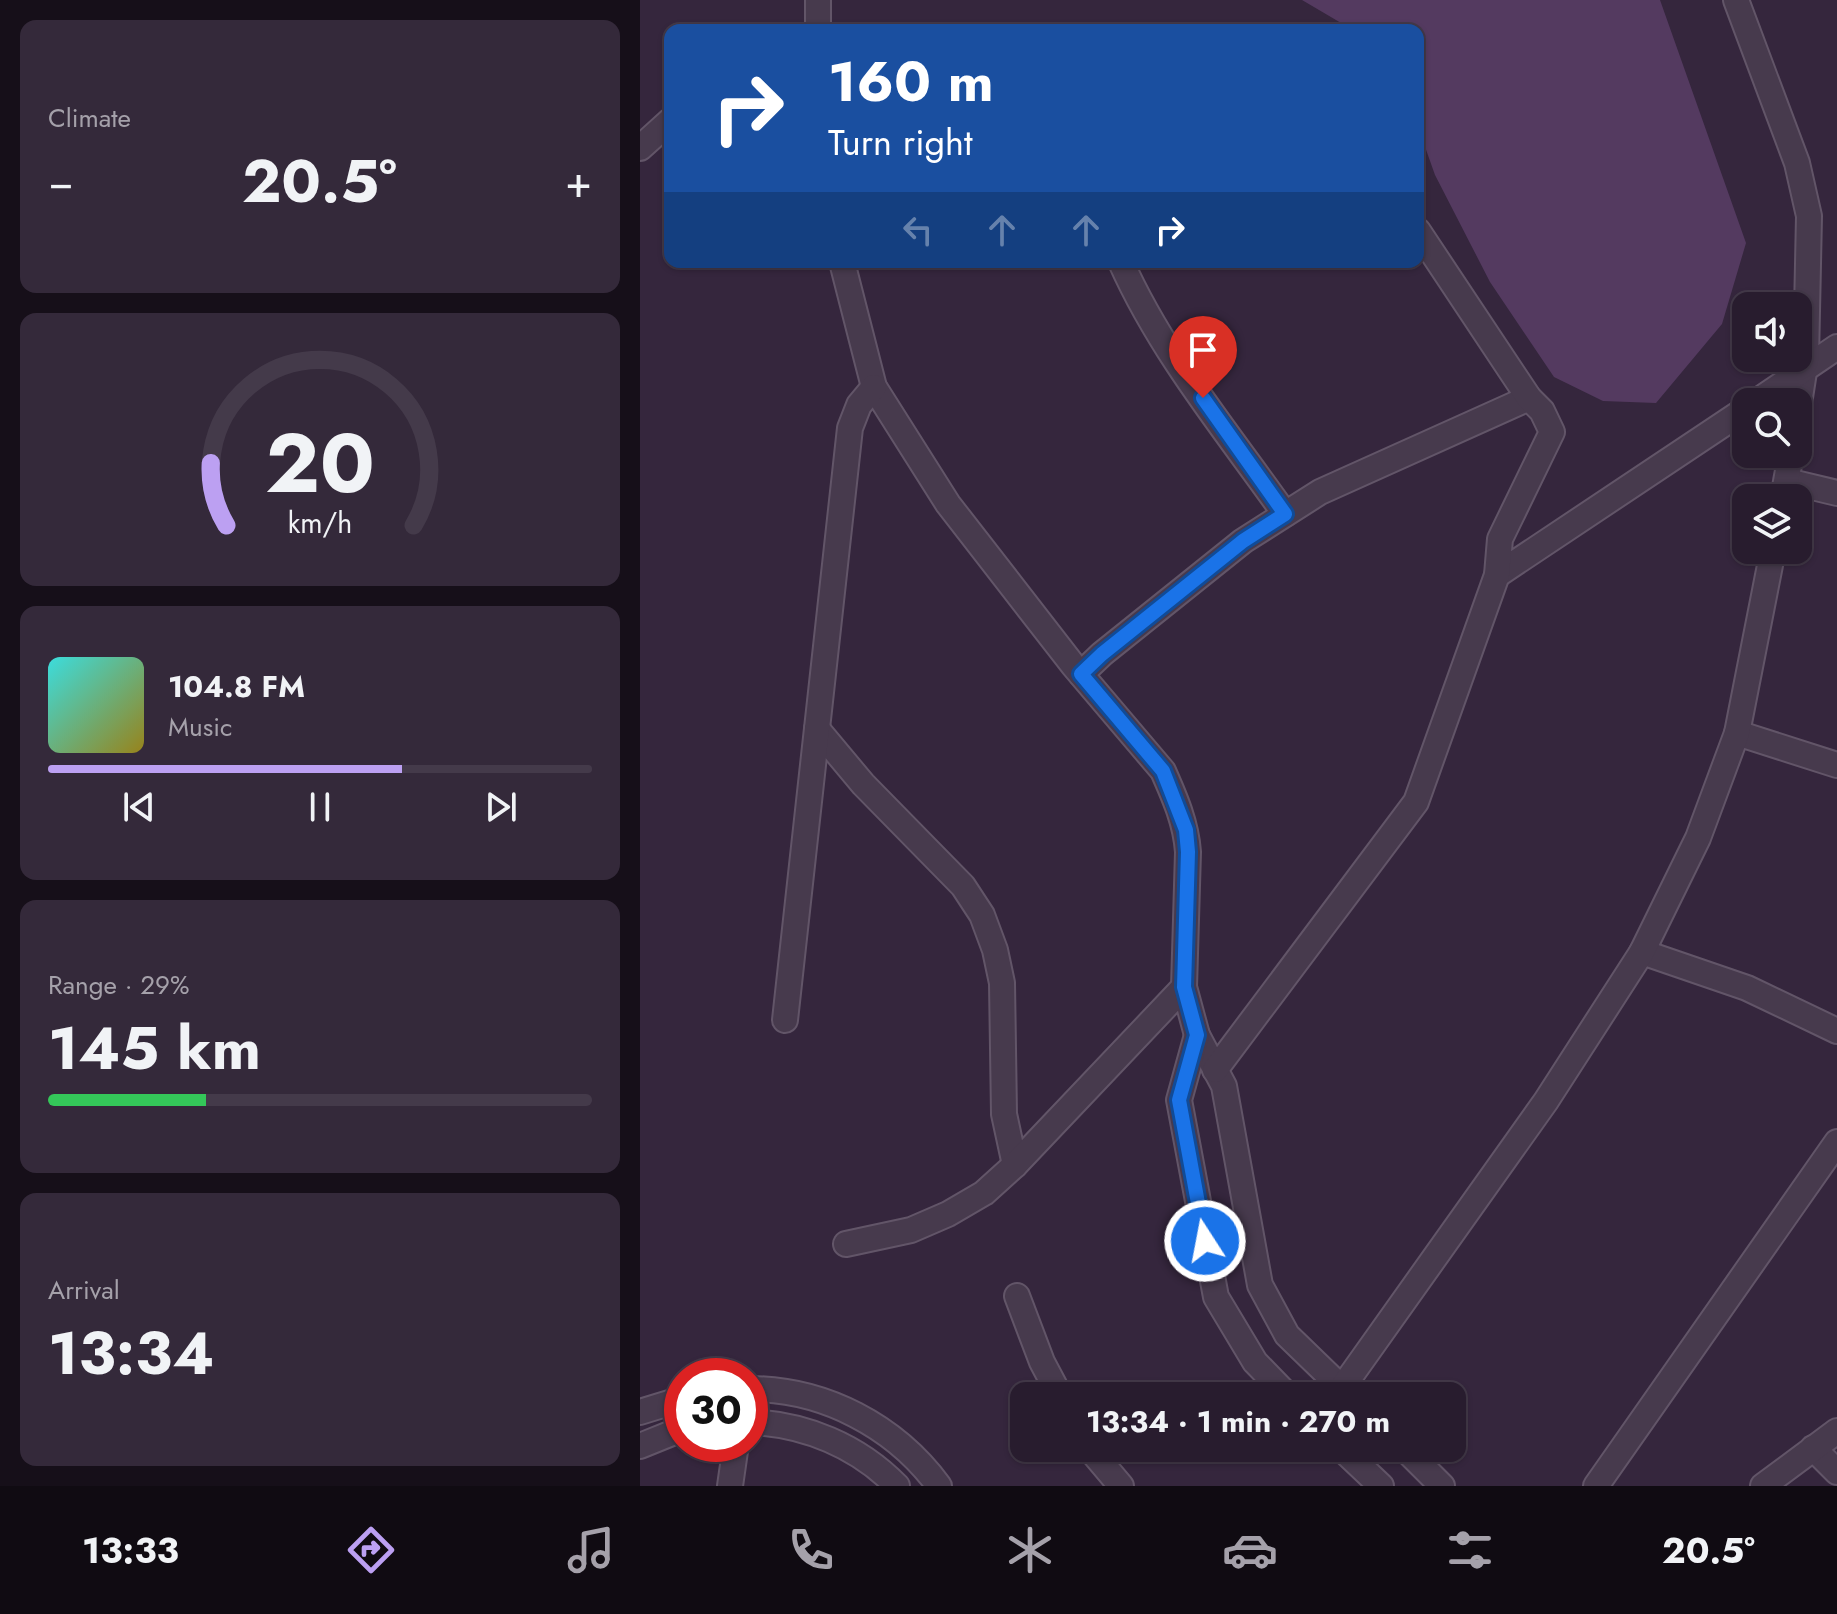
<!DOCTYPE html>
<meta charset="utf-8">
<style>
:root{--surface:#281c2e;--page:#34293a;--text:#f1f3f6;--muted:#a5a1aa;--line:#443a4a;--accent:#bca0f2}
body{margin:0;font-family:Jost,sans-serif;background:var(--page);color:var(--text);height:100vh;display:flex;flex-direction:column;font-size:30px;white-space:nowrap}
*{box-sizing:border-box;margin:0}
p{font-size:26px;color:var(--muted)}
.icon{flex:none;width:44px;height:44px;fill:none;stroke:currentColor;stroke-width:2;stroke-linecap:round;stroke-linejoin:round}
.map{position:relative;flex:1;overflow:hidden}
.sheet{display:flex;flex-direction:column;gap:20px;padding:20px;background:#160f19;width:640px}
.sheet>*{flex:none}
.hud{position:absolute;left:24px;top:24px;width:760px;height:244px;border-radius:16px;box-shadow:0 2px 6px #0004,0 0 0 2px var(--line);background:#1a4fa0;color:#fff;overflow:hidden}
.buttons{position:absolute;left:1092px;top:292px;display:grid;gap:16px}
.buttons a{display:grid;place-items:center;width:80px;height:80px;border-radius:16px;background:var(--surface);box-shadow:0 2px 6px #0004,0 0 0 2px var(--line);font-size:40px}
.speed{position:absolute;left:24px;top:1358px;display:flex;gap:16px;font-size:40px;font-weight:700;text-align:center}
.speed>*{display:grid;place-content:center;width:104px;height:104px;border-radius:50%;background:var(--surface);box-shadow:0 2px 6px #0004,0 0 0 2px var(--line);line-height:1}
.speed .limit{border:12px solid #d22;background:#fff;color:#111}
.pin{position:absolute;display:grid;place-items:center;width:68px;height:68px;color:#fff;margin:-82px -34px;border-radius:50% 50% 50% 0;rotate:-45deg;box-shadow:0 0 8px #0007}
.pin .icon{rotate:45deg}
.me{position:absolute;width:88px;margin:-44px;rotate:349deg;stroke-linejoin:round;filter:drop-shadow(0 0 6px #0008)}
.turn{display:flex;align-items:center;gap:28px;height:168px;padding:0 32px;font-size:36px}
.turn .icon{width:104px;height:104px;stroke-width:2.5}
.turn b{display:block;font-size:56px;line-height:68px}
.lanes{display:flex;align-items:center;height:76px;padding:0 32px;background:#0003;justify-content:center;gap:40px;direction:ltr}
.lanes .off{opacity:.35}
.big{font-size:60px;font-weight:700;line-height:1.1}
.sheet .widget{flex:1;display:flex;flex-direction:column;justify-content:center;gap:12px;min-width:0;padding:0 28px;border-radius:16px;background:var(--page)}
.sheet .dial{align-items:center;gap:0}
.dial svg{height:208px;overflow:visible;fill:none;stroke:var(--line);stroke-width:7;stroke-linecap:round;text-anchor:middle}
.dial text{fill:var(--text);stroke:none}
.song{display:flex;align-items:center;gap:24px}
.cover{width:96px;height:96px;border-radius:12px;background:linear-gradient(135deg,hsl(180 70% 55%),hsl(50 70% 35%))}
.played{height:8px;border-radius:4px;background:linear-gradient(90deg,var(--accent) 65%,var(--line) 65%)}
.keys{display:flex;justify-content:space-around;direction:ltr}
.heat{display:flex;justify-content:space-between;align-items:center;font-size:44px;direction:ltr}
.charge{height:12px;border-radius:6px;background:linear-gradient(90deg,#34c759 29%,var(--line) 0)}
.trip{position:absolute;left:370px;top:1382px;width:456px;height:80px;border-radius:16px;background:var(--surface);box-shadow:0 2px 6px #0004,0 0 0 2px var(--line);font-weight:700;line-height:80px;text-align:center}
.tabs{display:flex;height:128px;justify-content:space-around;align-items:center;background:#100b12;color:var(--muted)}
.tabs .icon{width:56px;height:56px}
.tabs .selected{color:var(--accent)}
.tabs b{font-size:36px;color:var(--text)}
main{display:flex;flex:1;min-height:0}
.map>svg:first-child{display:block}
.water{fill:#543a60}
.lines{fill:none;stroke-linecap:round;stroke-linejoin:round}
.minor-casing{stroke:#625568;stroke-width:28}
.minor{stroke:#473a4d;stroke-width:24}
.route-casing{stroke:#114b97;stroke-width:20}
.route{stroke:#1a73e8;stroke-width:14}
</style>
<main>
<section class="sheet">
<div class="widget"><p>Climate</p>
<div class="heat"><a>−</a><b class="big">20.5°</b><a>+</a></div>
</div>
<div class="widget dial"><svg viewBox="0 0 100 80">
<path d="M14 69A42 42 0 1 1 86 69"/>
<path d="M14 69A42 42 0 0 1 8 45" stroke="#bca0f2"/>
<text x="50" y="56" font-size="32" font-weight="700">20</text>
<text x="50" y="72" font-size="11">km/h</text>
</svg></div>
<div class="widget">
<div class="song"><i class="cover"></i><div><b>104.8 FM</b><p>Music</p></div></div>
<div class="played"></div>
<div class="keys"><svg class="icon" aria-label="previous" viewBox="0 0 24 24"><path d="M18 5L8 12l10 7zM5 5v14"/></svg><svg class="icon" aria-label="pause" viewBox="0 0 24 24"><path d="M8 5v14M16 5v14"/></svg><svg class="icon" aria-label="next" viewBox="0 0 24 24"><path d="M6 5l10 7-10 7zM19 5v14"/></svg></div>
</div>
<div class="widget"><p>Range · 29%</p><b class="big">145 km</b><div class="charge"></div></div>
<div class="widget"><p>Arrival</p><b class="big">13:34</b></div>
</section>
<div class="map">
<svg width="1197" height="1486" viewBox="0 0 1197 1486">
<rect width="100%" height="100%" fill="#35263d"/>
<polygon class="water" points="662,0 1020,0 1106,243 1082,324 1016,403 963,401 914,377 850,282 795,175 778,127 778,30 713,30"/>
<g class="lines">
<defs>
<g id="minor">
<polyline points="178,0 178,30"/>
<polyline points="1096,0 1157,163 1169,216 1166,359 1158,410"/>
<polyline points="0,148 30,121"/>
<path d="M202 262 234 387 308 504 433 665 523 771C535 798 546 823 548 852L544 987 557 1035 584 1086 620 1285 647 1335 710 1396"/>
<path d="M481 262C522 354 588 433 645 514"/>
<polyline points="1116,402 1197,347"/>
<polyline points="1147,481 1197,493"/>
<polyline points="1143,498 1151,454"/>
<polyline points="857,575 1106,409"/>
<polyline points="441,674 462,654 603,541 680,492 889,398"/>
<polyline points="177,729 223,784 323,886 342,915 355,950 362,983 364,1114 375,1165"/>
<polyline points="1097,733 1197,765"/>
<polyline points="1002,952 1107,988 1197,1031"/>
<polyline points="145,1020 210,428 219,405 234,387"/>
<polyline points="557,1035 539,1100 576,1297 615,1362 648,1396"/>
<polyline points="575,1070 776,802 857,575 860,539 912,432 902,411 889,398 778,231"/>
<polyline points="206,1244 271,1230 308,1214 344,1193 375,1165 544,987"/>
<polyline points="377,1296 402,1362 420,1396"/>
<polyline points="702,1388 906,1101 1002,952 1058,838 1097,733 1133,550"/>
<path d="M110 1389C184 1389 255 1426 299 1486"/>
<polyline points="0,1412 42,1399"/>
<path d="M110 1422C165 1424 218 1446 257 1486"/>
<polyline points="0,1446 42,1429"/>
<polyline points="449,1448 481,1486"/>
<polyline points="701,1448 741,1486"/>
<polyline points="764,1448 802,1486"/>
<polyline points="1173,1448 1197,1472"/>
<polyline points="90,1486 96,1444"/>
<polyline points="956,1486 1197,1142"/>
<polyline points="1123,1486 1197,1431"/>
</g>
</defs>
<use href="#minor" class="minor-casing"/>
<use href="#minor" class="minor"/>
</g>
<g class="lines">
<defs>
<polyline id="route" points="563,398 645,514 603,541 462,654 441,674 523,771 546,830 548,852 544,987 557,1035 539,1100 565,1241"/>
</defs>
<use href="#route" class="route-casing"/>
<use href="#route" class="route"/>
</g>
</svg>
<div class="buttons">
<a><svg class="icon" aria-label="sound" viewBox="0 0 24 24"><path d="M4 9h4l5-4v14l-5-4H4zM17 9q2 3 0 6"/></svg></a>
<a><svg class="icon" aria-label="search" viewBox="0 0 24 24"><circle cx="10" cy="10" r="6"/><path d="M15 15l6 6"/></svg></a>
<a><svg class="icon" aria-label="layers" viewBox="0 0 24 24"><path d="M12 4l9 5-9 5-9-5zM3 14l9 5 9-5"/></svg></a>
</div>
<div class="speed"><div class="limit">30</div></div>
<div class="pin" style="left:563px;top:398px;background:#d93025"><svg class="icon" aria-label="arrive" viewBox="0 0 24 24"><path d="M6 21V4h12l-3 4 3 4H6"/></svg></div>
<svg class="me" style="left:565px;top:1241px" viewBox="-20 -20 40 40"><circle r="17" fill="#1a73e8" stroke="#fff" stroke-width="3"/><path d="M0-11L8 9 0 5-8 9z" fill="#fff"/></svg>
<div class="trip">13:34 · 1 min · 270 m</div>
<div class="hud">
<div class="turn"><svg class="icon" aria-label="right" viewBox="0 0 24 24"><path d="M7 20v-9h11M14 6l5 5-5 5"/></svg><div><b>160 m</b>Turn right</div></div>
<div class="lanes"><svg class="icon off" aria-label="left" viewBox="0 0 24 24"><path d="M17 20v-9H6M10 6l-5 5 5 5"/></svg><svg class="icon off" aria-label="ahead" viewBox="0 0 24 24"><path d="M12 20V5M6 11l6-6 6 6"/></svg><svg class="icon off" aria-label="ahead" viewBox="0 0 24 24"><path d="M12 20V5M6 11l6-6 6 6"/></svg><svg class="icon" aria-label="right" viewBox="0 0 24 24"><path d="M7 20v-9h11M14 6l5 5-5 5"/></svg></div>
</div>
</div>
</main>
<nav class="tabs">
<b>13:33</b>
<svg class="icon selected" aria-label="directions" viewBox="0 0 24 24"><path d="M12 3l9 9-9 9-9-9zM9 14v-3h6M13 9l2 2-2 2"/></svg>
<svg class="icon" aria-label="music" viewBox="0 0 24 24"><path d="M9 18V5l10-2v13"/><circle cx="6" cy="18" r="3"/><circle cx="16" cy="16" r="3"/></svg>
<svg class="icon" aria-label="phone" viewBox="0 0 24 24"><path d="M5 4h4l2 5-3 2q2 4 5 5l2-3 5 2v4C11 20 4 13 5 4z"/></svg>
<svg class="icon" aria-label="climate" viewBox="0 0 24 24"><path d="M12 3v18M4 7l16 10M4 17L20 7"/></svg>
<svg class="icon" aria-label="car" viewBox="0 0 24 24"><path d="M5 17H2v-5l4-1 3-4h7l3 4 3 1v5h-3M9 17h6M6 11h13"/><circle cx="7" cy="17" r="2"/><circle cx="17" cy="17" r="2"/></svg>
<svg class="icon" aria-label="filters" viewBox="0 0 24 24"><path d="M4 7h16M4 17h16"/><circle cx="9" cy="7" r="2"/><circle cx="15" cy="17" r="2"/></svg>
<b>20.5°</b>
</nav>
